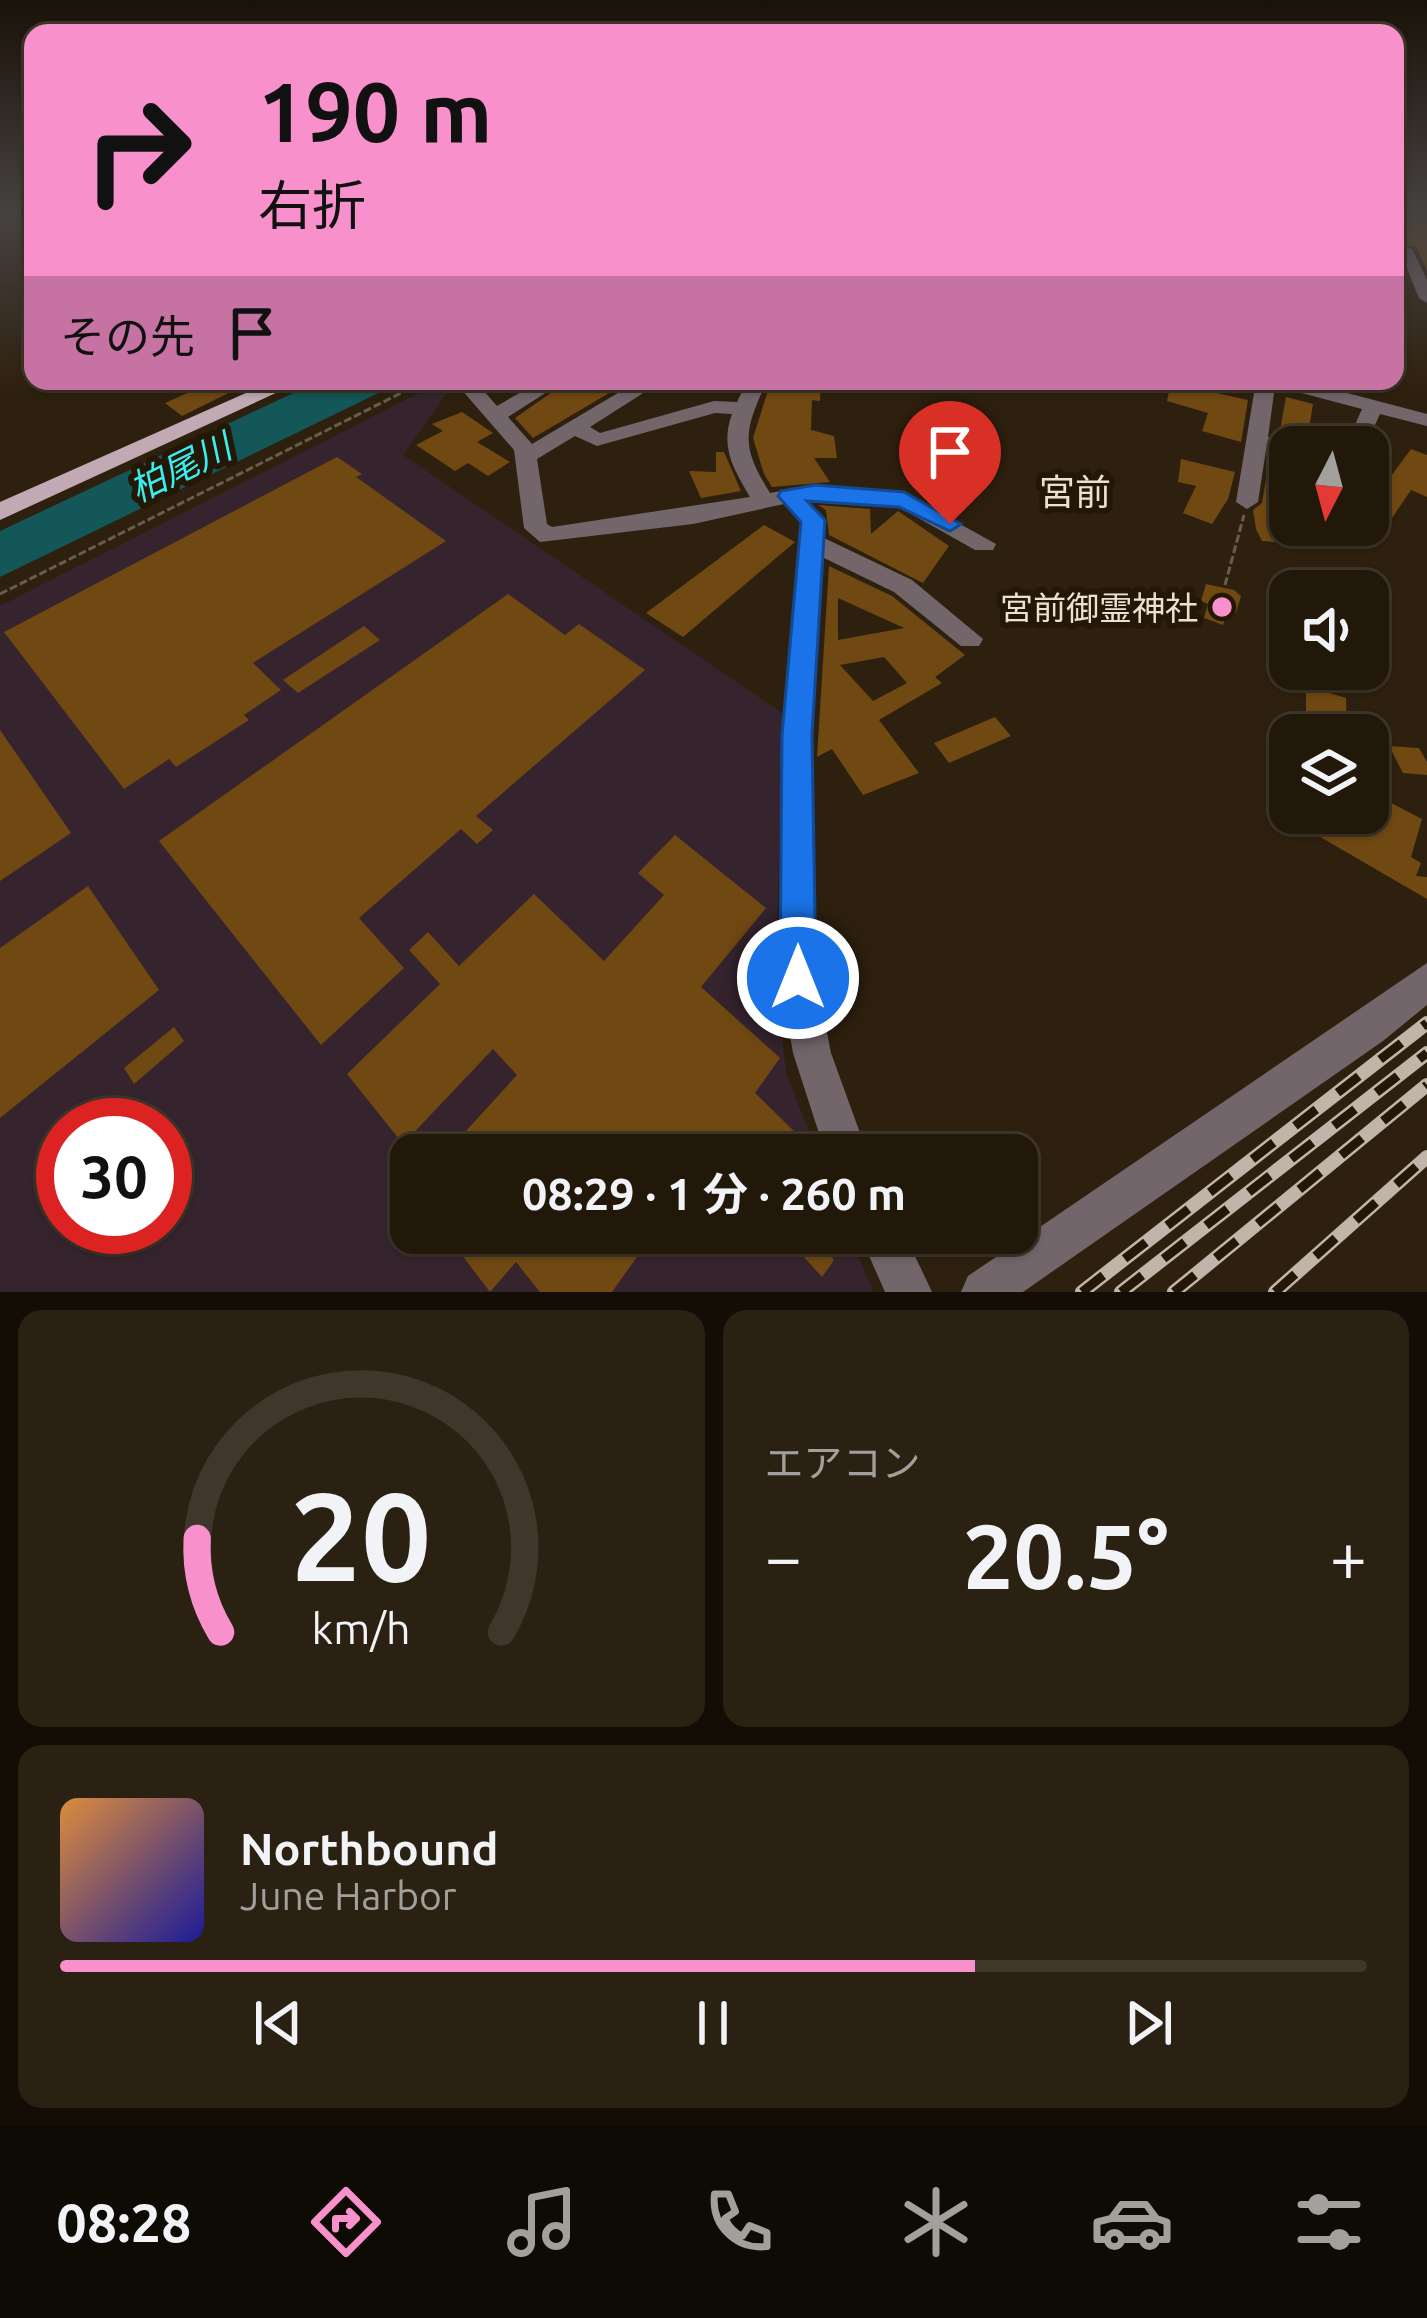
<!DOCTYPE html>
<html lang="ja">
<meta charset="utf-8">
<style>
:root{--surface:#22180a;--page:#2a2113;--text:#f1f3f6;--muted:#a2a09c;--line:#3f372b;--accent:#f890cc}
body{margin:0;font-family:Ubuntu,"Noto Sans JP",sans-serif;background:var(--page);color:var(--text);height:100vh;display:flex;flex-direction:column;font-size:45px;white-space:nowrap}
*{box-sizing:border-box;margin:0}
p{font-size:39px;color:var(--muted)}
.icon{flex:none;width:66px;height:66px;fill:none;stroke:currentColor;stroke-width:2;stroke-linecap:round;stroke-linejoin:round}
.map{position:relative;height:1292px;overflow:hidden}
.details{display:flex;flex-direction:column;gap:18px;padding:18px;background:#130d06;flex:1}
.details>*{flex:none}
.guide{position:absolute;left:24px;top:24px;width:1380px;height:366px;border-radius:24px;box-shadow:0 3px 9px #0004,0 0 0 3px var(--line);background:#f890cc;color:#111;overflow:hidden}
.needle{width:78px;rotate:186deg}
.controls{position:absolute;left:1269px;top:426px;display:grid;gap:24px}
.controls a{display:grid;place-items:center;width:120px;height:120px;border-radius:24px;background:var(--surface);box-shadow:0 3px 9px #0004,0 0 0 3px var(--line);font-size:60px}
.speed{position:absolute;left:36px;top:1098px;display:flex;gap:24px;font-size:60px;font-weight:700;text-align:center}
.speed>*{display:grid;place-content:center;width:156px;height:156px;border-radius:50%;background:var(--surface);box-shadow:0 3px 9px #0004,0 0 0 3px var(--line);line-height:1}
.speed .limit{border:18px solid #d22;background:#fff;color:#111}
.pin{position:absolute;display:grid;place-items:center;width:102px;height:102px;color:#fff;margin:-123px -51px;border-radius:50% 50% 50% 0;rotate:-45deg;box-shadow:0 0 12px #0007}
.pin .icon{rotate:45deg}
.me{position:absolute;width:132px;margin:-66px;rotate:0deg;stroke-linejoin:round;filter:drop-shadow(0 0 9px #0008)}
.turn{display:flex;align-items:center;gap:42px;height:252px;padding:0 36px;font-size:54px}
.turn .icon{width:156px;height:156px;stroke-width:2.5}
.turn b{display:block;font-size:84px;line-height:102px}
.then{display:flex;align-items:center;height:114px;padding:0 36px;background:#0003;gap:24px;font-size:45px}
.big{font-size:90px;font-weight:700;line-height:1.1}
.details .card{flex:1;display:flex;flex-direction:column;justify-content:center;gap:18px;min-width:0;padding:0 42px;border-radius:24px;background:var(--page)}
.details .dial{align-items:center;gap:0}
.dial svg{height:312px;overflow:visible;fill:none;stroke:var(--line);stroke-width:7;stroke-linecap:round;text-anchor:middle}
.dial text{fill:var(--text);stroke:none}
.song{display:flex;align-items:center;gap:36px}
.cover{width:144px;height:144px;border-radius:18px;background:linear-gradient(135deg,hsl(30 70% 55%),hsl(240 70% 35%))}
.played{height:12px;border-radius:6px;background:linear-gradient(90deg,var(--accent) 70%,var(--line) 70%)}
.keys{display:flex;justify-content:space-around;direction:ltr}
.heat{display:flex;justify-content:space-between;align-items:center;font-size:66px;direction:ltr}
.details .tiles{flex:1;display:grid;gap:18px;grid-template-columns:1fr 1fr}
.card:last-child{grid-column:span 2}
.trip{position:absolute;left:390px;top:1134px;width:648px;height:120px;border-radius:24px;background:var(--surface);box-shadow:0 3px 9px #0004,0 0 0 3px var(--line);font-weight:700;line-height:120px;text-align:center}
.dock{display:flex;height:192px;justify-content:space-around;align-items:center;background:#0e0a04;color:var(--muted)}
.dock .icon{width:84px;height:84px}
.dock .current{color:var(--accent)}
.dock b{font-size:54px;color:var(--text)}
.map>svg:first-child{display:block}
.industrial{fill:#35242e;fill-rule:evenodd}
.water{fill:#135758}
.building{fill:#704812;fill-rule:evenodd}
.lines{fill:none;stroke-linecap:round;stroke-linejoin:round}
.path{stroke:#695c4c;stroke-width:3;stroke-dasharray:8 3;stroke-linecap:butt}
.minor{fill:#72666b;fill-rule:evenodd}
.major{fill:#c2aab4;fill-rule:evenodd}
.rail-casing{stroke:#bfb5a8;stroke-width:14}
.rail{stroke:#241705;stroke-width:9;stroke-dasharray:27;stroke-linecap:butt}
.route{fill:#1a73e8;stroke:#114b97;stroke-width:3}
.poi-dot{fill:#f890cc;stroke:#241705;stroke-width:4.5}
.labels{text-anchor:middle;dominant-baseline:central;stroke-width:12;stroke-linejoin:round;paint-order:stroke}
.poi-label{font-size:33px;fill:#eae1d5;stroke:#241705;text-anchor:end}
.water-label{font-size:36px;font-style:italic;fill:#38eef1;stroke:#241705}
.neighbourhood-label{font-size:36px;fill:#eae1d5;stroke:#241705}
</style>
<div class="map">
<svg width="1427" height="1292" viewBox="0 0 1427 1292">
<rect width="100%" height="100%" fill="#2e200e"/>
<path class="industrial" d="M439 383 449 390 403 455 782 713 776 979 786 1073 818 1155H411V1233H849L873 1292H0V606ZM63 1125H165V1227H63Z"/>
<polygon class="water" points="319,381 403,381 0,577 0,531"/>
<g class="building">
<polygon points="1395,218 1427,221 1427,270 1416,247 1395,243"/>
<polygon points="214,381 253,381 182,416 165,403"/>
<polygon points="568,381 585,389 600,381 616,389 533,438 515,418"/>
<polygon points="771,381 821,381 820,401 812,400 811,430 834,436 837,458 814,458 830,482 772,487 764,474 753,438"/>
<polygon points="1171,381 1202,381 1199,389 1248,400 1241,442 1202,431 1208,413 1167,401"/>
<polygon points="1286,397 1313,404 1306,447 1279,436"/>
<polygon points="462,412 493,433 477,442 510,462 488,476 468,463 455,471 416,445 443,431 432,424"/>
<polygon points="1411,449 1427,455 1427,497 1411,490 1392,518 1368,508 1368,497 1377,484 1383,487"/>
<polygon points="716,452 724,452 741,491 701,498 689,471 716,472"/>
<polygon points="1270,456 1287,463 1281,472 1290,476 1290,529 1298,544 1262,541 1256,529 1253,510 1262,503"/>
<polygon points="337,457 362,474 356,477 446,541 253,663 281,690 244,715 249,720 176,767 169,759 124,789 4,632"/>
<polygon points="1181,459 1235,472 1228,499 1212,524 1183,513 1196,486 1178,482"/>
<polygon points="818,505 870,509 871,534 898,511 949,546 923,583 829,535 826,510"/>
<polygon points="764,525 795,542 683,637 646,613"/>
<path d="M829 566 892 596 965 655 935 677 942 683 879 720 919 773 863 795 832 749 817 757ZM838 598 904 628 838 640ZM884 657 907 683 873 701 840 665Z"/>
<polygon points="1206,584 1234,590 1241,596 1236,613 1228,610 1223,625 1204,618 1208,604 1201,601"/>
<polygon points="508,594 565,635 579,624 645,670 476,816 493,830 477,844 461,829 359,918 404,968 321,1045 159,841"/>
<polygon points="364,626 380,640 298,693 283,680"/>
<polygon points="1306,686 1346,698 1347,735 1306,735"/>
<polygon points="995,717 1011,736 949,763 934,743"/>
<polygon points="0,730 71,833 0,881"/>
<polygon points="1389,746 1419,748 1427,762 1427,775 1403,773"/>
<polygon points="1368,791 1422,819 1411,857 1421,863 1416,876 1427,877 1427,899 1279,813 1368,813"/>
<polygon points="675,835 766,908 701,987 780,1058 755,1093 798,1135 791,1144 802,1155 444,1155 517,1075 493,1049 403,1144 347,1074 440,984 409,950 428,932 459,966 534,894 604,961 664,895 638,873"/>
<polygon points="88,886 159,990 0,1118 0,948"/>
<polygon points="174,1027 184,1041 134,1084 124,1068"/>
<polygon points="445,1233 654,1233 612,1292 540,1292 516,1262 490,1292"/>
<polygon points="782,1233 826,1233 820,1243 834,1260 822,1277"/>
</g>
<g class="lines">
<g class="path">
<polyline points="1225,585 1244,515"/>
<polyline points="0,594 425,381"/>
</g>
<g class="minor">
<polygon points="1398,246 1412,249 1427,280 1427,303 1419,298"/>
<path d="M454 381H475L497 406 540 381H564L508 417 532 444 638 381H662L590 427 600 433 714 401 737 402 747 381H767C744 431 740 445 770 493L815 485 904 493 996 544 993 550H975L899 507 807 500 825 520 824 538 912 580 983 639 979 646H961L894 592 822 557 812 735 816 978 831 1053 868 1155H826L793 1053 780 978 782 735 801 522 784 504 693 524 540 542 524 528 514 450ZM715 413 732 414C720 447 733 468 750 497L552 527 547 524 537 459 575 436 597 446Z"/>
<polygon points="1256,381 1302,381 1427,414 1427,426 1380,414 1365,447 1345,447 1362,409 1275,386 1268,437 1296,447 1290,447 1290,459 1266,450 1258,502 1247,509 1236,502"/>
<polygon points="1427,963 1427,1005 1383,1041 1023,1292 961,1292 968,1276"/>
<polygon points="859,1233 904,1233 932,1292 885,1292"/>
</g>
<polygon class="major" points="273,381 302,381 0,520 0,502"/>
<defs>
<g id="rail">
<polyline points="1082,1292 1427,1023"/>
<polyline points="1121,1292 1427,1053"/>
<polyline points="1174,1292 1427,1085"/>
<polyline points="1275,1292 1427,1157"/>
</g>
</defs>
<use href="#rail" class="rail-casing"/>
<use href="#rail" class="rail"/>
</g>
<linearGradient id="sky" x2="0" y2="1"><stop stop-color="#191208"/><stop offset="0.54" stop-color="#464241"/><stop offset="1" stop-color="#464241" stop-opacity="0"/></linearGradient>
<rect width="1427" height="394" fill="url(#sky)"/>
<polygon class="route" points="815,485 904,492 961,524 950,531 899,507 807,501 825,520 812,735 816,978 811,991 798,996 785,991 780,978 782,735 801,522 778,496 781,491"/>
<circle class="poi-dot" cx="1222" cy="607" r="12"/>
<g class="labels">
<g class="poi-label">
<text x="1198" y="607">宮前御霊神社</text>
</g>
<g class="water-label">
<text transform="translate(180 467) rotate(-26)">柏尾川</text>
</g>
<g class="neighbourhood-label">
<text x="1075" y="491">宮前</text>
</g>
</g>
</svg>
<div class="controls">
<a><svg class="needle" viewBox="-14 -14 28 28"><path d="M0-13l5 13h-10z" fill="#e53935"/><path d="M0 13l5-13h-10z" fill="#a2a09c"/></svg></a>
<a><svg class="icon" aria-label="sound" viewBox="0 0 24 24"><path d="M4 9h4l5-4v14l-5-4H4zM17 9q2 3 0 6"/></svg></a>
<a><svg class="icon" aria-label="layers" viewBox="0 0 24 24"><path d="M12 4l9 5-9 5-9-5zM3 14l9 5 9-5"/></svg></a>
</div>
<div class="speed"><div class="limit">30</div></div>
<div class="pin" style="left:950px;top:524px;background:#d93025"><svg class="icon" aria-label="arrive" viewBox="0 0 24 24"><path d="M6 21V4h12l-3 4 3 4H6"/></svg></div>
<svg class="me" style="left:798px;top:978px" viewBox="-20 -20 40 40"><circle r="17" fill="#1a73e8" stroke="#fff" stroke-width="3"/><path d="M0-11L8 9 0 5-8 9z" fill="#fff"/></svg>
<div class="trip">08:29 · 1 分 · 260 m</div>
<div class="guide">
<div class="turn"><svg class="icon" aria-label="right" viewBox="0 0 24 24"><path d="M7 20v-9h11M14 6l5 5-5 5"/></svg><div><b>190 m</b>右折</div></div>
<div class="then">その先<svg class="icon" aria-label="arrive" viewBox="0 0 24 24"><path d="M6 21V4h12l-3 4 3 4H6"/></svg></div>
</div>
</div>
<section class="details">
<div class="tiles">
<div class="card dial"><svg viewBox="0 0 100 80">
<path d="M14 69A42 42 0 1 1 86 69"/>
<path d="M14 69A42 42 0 0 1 8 45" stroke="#f890cc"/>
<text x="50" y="56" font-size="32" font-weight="700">20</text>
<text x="50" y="72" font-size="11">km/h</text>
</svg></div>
<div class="card"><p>エアコン</p>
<div class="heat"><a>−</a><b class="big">20.5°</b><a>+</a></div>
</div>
<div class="card">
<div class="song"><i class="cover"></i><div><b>Northbound</b><p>June Harbor</p></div></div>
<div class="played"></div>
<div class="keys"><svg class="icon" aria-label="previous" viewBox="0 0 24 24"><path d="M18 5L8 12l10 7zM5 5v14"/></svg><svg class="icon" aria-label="pause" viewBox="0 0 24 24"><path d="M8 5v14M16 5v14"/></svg><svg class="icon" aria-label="next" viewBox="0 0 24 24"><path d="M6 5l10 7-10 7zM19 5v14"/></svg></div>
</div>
</div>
</section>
<nav class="dock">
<b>08:28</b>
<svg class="icon current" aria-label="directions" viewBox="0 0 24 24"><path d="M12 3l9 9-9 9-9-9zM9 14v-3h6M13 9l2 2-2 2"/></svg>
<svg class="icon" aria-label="music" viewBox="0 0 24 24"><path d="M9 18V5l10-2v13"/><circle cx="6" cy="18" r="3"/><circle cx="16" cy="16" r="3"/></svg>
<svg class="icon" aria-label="phone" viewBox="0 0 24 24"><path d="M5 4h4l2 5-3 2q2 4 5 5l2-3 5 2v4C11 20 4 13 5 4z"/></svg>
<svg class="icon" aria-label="climate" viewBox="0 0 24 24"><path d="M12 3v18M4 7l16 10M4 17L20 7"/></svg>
<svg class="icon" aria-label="car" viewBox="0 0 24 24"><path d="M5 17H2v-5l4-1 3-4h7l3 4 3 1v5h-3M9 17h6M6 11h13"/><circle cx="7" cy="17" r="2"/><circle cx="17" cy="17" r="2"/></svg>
<svg class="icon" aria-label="filters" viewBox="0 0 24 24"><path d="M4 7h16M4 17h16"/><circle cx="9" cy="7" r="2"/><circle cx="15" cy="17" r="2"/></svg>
</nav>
